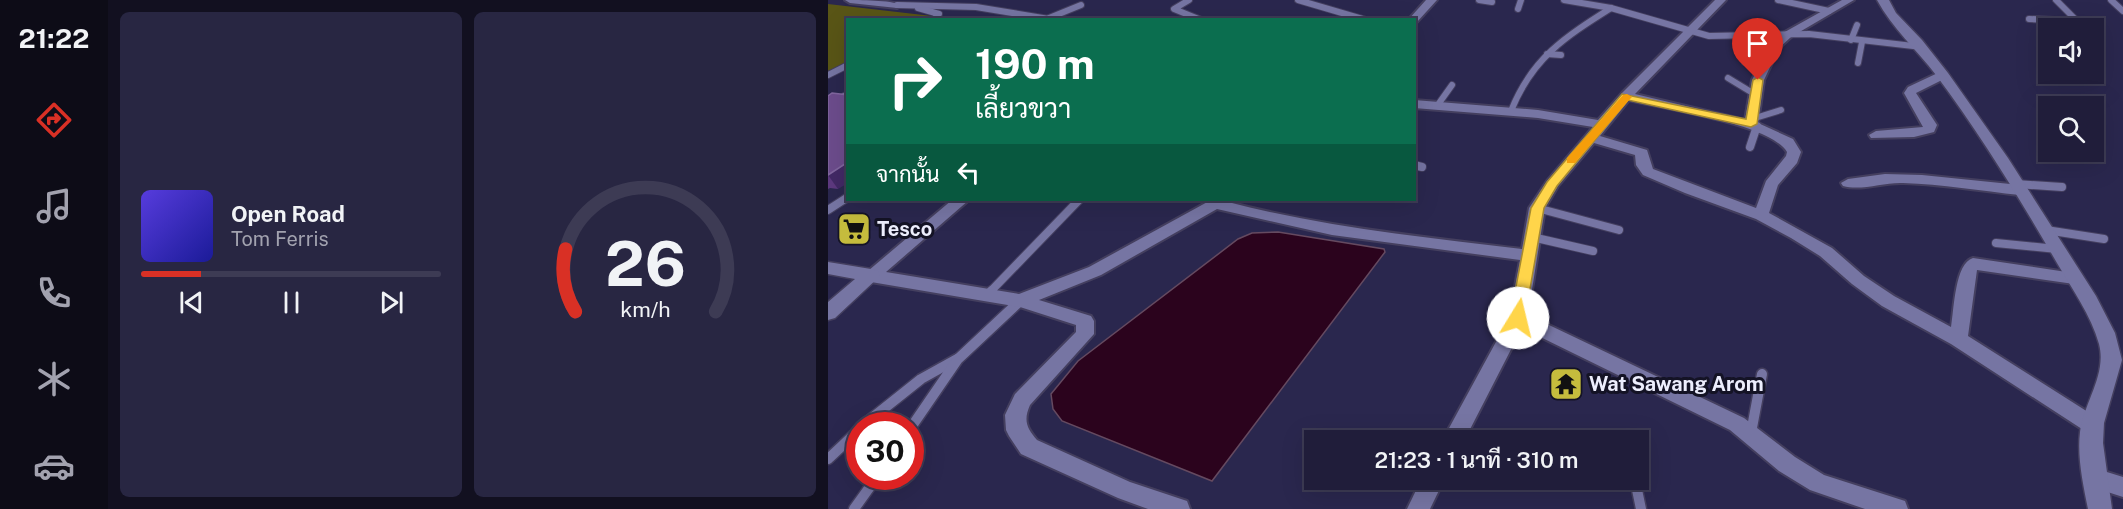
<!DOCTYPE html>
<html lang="th">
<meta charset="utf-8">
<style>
:root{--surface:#201d3a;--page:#282642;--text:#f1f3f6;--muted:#a2a2af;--line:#3d3b54;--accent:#d93025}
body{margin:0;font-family:"Public Sans",Sarabun,sans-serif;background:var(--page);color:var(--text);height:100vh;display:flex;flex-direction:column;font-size:22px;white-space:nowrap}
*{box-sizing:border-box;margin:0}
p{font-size:20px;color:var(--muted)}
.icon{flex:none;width:33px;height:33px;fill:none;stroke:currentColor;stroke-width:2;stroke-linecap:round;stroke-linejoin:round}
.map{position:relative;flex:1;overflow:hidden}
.panel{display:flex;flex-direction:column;gap:12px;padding:12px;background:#121020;width:720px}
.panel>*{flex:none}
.hud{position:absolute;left:18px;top:18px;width:570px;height:183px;border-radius:0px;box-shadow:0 6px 24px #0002,0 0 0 2px var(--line);background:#0b6e4f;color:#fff;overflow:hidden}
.buttons{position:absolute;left:1210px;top:18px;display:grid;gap:12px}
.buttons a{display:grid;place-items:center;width:66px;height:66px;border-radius:0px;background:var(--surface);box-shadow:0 6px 24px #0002,0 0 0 2px var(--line);font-size:30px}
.speed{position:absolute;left:18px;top:412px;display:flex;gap:12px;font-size:30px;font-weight:700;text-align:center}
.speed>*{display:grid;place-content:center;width:78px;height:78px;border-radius:50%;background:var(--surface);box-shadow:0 6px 24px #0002,0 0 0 2px var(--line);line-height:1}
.speed .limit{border:9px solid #d22;background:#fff;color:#111}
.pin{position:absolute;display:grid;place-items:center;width:51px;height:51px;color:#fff;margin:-62px -26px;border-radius:50% 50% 50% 0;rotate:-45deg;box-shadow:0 0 6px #0007}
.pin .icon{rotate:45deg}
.me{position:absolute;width:66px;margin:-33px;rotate:9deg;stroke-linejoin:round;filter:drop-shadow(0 0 4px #0008)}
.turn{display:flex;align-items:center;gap:21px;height:126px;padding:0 30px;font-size:27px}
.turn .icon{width:78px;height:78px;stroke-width:2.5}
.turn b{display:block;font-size:42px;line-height:51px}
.then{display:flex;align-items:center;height:57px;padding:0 30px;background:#0003;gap:12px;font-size:22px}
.panel .widget{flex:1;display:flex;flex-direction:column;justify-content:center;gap:9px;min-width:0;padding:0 21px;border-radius:9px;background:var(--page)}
.panel .dial{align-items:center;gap:0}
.dial svg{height:156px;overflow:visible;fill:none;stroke:var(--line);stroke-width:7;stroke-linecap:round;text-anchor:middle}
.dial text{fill:var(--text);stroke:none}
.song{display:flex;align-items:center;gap:18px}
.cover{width:72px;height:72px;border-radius:9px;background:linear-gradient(135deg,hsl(250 70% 55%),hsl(240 70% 35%))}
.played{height:6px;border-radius:3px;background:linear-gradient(90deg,var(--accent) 20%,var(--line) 20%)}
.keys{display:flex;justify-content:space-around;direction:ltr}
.panel .tiles{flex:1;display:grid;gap:12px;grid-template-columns:repeat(2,1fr)}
.trip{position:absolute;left:476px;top:430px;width:345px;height:60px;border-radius:0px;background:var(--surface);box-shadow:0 6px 24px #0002,0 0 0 2px var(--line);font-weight:600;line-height:60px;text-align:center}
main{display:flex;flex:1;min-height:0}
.tab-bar{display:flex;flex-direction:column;width:108px;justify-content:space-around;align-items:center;background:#0d0c17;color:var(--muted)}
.tab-bar .icon{width:42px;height:42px}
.tab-bar .selected{color:var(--accent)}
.tab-bar b{font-size:27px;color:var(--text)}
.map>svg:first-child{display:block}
.green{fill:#595516}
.water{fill:#2b031d;stroke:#654a60;stroke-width:1.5}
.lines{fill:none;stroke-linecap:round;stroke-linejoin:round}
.lane-far2-casing{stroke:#443f5f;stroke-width:8}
.lane-far1-casing{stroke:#443f5f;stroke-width:10}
.lane-casing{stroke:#443f5f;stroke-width:13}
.street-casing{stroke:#443f5f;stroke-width:4}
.secondary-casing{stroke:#443f5f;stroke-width:3}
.lane-far2{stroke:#7675a3;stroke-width:6}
.lane-far1{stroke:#7675a3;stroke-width:8}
.lane{stroke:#7675a3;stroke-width:10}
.street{fill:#7675a3;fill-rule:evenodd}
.secondary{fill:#7675a3;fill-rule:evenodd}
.wall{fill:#5d397f}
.shaded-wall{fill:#422965}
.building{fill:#6c4c8c;stroke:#80669e;stroke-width:1.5}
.route{fill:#ffd54a;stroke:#a68a30;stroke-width:1.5}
.slow{fill:#f59e0b}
.labels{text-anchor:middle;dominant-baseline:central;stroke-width:6;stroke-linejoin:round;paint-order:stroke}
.poi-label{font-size:20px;font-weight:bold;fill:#edeefd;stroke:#141325;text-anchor:start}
</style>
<main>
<nav class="tab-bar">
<b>21:22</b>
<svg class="icon selected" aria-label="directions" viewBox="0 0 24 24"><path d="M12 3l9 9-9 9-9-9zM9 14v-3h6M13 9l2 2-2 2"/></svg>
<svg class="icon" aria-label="music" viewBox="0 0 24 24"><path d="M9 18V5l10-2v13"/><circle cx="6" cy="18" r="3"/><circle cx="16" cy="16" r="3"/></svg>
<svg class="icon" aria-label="phone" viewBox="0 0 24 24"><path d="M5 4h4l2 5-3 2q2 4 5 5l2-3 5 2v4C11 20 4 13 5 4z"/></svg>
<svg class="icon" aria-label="climate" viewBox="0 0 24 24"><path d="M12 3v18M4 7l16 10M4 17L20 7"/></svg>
<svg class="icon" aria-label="car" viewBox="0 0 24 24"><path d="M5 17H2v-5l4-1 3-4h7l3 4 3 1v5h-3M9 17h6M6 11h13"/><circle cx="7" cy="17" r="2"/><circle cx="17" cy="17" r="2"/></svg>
</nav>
<section class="panel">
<div class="tiles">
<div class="widget">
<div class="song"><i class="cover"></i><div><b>Open Road</b><p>Tom Ferris</p></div></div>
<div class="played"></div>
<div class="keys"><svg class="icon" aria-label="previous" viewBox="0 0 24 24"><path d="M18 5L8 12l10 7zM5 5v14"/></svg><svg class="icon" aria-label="pause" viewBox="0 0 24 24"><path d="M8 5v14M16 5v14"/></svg><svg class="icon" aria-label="next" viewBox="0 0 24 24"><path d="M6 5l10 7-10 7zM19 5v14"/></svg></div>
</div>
<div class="widget dial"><svg viewBox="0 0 100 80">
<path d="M14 69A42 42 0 1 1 86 69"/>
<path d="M14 69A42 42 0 0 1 9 37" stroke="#d93025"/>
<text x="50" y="56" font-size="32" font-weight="700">26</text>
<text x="50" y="72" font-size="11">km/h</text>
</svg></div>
</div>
</section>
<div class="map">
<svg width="1295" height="509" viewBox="0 0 1295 509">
<rect width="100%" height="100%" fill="#2a274e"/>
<polygon class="green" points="0,4 104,16 98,20 20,20 19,62 0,73"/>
<polygon class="water" points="450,232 556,249 557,252 384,481 234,421 225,409 223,394 250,361 410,239 424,233"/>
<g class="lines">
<defs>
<g id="lane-far2">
<polyline points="361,0 346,9 373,20"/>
<polyline points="470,0 538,20"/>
<polyline points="651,0 664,2"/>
<polyline points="736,0 783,8 881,36 981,34 1094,47"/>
<polyline points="950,0 1001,11"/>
<polyline points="1228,0 1256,28"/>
<polyline points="1283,0 1295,11"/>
<polyline points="69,5 148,7 227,20"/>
<polyline points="90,8 111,14 105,20"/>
<polyline points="690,9 693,0"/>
<polyline points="221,18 253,5"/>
<polyline points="1201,19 1249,21"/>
<polyline points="1216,28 1221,29"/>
<polyline points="1023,40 1029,25"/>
<polyline points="719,54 733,55"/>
<polyline points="917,62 936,65"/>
<polyline points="1030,63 1034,42"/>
<polyline points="0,75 20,65"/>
<polyline points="900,78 928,95"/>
<polyline points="0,105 20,94"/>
<polyline points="609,106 624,85"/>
<path d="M683 111C704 58 737 37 783 8"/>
<polyline points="924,119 953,110"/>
</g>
<g id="lane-far1">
<polyline points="922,147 929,126"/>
<polyline points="586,165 594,167"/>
<polyline points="1188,184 1234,187"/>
<polyline points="709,208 791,230"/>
<polyline points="0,210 20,197"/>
<polyline points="1218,230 1276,239"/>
<polyline points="704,237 765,251"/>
<polyline points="1168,243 1229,249"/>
<polyline points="162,292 251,200"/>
</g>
<g id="lane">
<polyline points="161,294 164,291"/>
<polyline points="34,426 93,379 129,359"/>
<polyline points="82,429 130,359 192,301"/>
<polyline points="923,433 934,374"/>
<polyline points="0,459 32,429"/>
<polyline points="807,480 813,509"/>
<polyline points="26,509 49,477"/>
</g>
<g id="street">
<path d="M17 0C33 0 61 0 74 5L69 8 22 3Z"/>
<polygon points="598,0 609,0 589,22 586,23 586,20 580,20"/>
<path d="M887 0H898L807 94 917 120 924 80 942 44 955 33 1014 0H1026L963 37 951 48 936 80 930 123 965 139 973 152 969 163 950 185 941 213 1004 248 1036 276 1066 296 1123 327C1126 309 1127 263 1145 258L1252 274 1255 278 1252 282 1246 284 1149 270 1140 336 1271 419 1274 425 1271 431 1264 434 1257 431 1123 344 1054 306 1024 284 992 256 963 238 928 219 857 193 815 175 808 165 807 155 766 143 730 186 717 208 700 315 916 418 967 457 996 475 1077 501 1080 509H1037L982 490 951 471 902 430 694 328 636 441H614L681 318 692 260 504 235 389 209 273 275 211 300 263 316 266 321V334L202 405C195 421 199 428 209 440L302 482 359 501 362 509H320L290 498 193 454 181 436 178 430 177 415 187 394 248 332V325L192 307 43 282 37 280 34 276 124 200H141L58 272 191 294 261 267 383 200H401L400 202C496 227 595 237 694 249L701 208 719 181 765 127 710 118 586 108V100L710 110 770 120 794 93ZM801 100C834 108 943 124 959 152L958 156 938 181 928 208 825 169 819 150 772 136Z"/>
<polygon points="1114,71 1118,72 1118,78 1088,93 1109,125 1106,132 1086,137 1043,138 1041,135 1048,131 1095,127 1076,93 1080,87"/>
<path d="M1057 174 1094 175 1192 185 1199 190 1192 195C1153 191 1114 184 1075 183 1056 182 1034 191 1015 186L1013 183 1020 179Z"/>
<polygon points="1266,468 1295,477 1295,497 1258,485 1255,478 1258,471"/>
<polygon points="593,480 616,480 602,509 579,509"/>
</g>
<g id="secondary">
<path d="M1049 0H1061L1068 13 1094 40 1120 73 1180 158 1268 296 1287 333 1294 360 1276 423 1275 443 1284 509H1260C1255 484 1249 457 1252 432 1256 402 1279 375 1271 344 1263 315 1244 289 1229 263 1192 199 1153 135 1108 75 1089 50 1064 28 1049 0Z"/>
<polygon points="0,262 43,269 50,271 52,276 7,318 0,320 0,302 27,279 0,274"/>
</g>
</defs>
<use href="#lane-far2" class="lane-far2-casing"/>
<use href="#lane-far1" class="lane-far1-casing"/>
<use href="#lane" class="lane-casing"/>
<use href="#street" class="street-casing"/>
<use href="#secondary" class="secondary-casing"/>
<use href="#lane-far2" class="lane-far2"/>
<use href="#lane-far1" class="lane-far1"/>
<use href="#lane" class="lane"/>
<use href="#street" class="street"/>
<use href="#secondary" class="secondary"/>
</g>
<polygon class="wall" points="0,96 10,189 2,188 0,189"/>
<polygon class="shaded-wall" points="20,162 20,183 10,189 0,175"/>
<polygon class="building" points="4,93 20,95 20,162 0,175 0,96"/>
<polygon class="route" points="930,77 935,80 929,124 923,127 800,100 729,186 716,208 697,318 695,322 684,322 682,318 703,208 719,182 794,94 918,119 925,80"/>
<polygon class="slow" points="799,94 804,97 802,99 747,163 739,163 739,158 795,95"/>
<defs>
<symbol id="supermarket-square" viewBox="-11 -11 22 22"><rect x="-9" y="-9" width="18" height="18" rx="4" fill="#c5bc3d" stroke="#141325"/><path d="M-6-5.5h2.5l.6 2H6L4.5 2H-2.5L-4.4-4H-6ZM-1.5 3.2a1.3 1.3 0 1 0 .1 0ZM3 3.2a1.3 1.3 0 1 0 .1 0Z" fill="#111"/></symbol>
<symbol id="temple-square" viewBox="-11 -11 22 22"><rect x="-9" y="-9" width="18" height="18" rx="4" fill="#c5bc3d" stroke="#141325"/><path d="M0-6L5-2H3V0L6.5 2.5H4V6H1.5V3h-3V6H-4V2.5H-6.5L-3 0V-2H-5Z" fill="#111"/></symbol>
</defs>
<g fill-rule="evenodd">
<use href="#supermarket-square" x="7" y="210" width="38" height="38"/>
<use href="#temple-square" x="719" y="365" width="38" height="38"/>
</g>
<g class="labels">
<g class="poi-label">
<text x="49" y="229">Tesco</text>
<text x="761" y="384">Wat Sawang Arom</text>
</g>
</g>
</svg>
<div class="buttons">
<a><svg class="icon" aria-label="sound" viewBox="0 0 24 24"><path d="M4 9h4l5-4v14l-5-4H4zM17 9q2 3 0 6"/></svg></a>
<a><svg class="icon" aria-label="search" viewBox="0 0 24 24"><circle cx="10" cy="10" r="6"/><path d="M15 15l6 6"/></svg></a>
</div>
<div class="speed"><div class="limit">30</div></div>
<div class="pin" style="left:930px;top:80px;background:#d93025"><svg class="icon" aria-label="arrive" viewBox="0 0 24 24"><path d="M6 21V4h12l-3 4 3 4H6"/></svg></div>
<svg class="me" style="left:690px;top:318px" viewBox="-20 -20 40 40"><circle r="19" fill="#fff"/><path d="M0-13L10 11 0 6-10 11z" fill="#ffd54a"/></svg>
<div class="trip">21:23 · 1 นาที · 310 m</div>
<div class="hud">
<div class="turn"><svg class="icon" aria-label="right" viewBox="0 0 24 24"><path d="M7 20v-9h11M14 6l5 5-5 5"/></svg><div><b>190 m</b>เลี้ยวขวา</div></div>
<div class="then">จากนั้น<svg class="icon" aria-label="left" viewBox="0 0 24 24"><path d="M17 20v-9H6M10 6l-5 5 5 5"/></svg></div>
</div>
</div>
</main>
